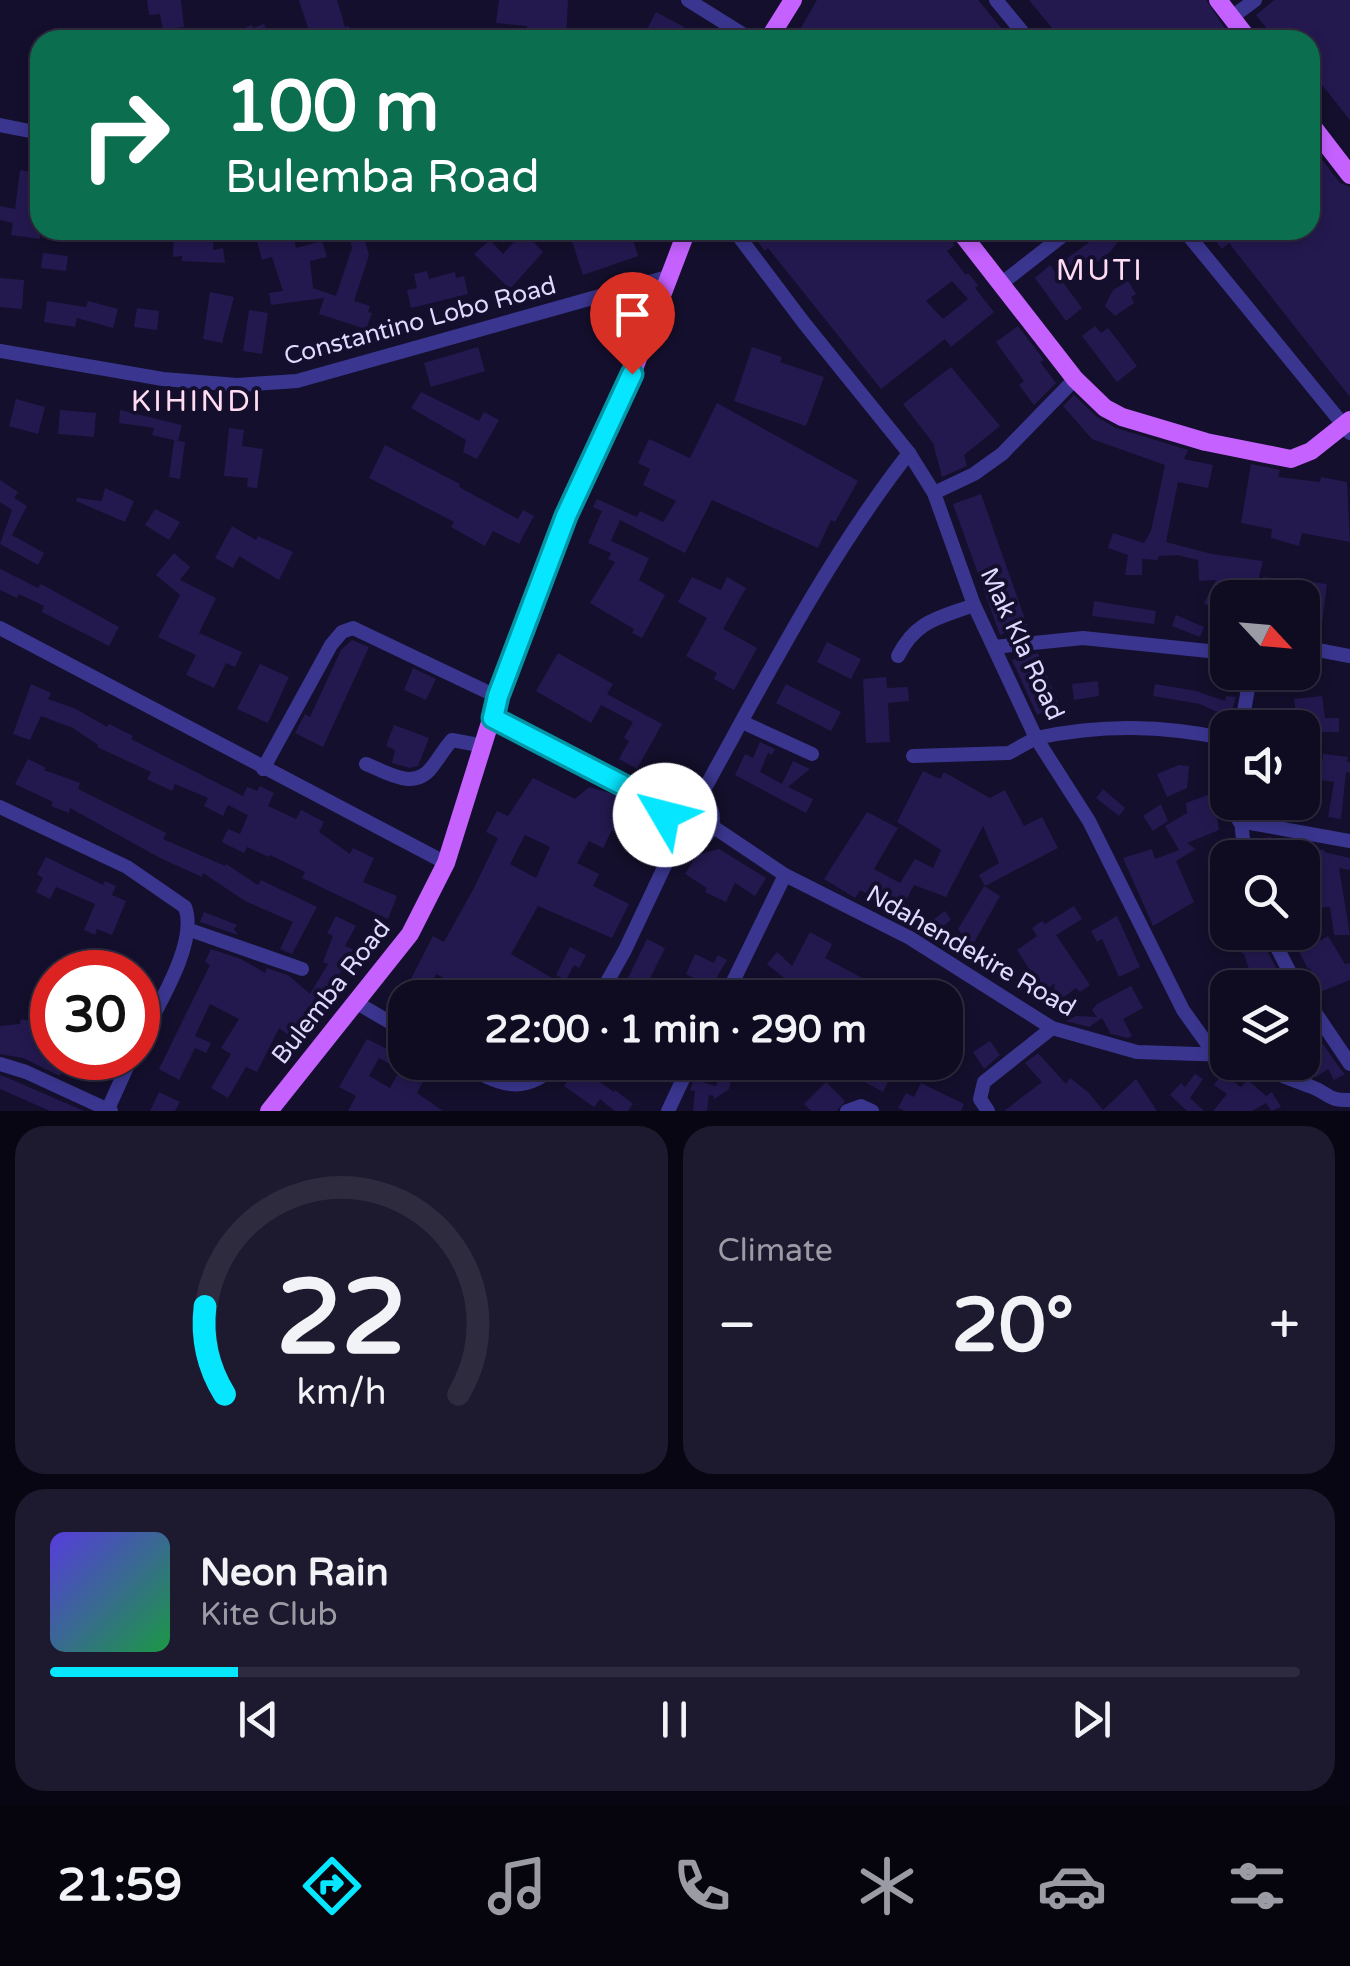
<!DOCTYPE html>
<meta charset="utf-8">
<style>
:root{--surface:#0f0b21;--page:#1d192e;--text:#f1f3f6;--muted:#9b9ba5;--line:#2f2b3f;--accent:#06e6ff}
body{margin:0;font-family:"Varela Round",sans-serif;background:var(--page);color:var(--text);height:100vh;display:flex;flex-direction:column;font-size:38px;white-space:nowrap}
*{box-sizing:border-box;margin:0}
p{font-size:32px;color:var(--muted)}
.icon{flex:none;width:55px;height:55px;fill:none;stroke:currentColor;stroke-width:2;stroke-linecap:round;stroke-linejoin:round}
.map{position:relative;height:1111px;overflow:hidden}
.panel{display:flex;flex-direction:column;gap:15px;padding:15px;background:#080612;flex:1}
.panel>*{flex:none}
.top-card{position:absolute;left:30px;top:30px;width:1290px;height:210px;border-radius:30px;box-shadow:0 5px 15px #0003,0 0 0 2px var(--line);background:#0b6e4f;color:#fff;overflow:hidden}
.needle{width:65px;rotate:116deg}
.tools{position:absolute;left:1210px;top:580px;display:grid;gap:20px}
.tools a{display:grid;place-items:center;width:110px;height:110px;border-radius:20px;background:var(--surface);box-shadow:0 5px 15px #0003,0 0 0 2px var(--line);font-size:50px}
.speed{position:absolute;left:30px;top:950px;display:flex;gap:20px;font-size:50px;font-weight:700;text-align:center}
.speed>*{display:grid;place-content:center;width:130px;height:130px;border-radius:50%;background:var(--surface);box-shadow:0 5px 15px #0003,0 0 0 2px var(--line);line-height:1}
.speed .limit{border:15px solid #d22;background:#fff;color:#111}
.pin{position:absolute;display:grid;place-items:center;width:85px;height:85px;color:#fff;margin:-102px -42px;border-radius:50% 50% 50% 0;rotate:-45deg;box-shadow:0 0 10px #0007}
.pin .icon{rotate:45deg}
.me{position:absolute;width:110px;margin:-55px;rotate:307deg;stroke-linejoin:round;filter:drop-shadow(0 0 8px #0008)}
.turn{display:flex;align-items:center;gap:35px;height:210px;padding:0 30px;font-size:45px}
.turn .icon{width:130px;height:130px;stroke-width:2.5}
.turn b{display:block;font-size:70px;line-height:85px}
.big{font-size:75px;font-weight:700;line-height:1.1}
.panel .card{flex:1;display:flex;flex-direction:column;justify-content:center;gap:15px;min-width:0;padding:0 35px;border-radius:30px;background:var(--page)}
.panel .dial{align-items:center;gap:0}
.dial svg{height:260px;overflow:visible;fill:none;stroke:var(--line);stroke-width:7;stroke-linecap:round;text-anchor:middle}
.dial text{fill:var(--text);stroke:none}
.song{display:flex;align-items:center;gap:30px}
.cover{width:120px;height:120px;border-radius:15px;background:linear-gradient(135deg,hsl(250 70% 55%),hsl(140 70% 35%))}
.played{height:10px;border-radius:5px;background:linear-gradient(90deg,var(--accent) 15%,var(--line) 15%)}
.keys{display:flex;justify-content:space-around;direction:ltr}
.heat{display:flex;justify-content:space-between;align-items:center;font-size:55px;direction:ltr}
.panel .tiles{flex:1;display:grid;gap:15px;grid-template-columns:1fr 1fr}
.card:last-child{grid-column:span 2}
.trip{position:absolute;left:388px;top:980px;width:575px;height:100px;border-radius:30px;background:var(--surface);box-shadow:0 5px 15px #0003,0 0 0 2px var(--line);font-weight:700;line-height:100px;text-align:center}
.menu{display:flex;height:160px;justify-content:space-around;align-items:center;background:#06040d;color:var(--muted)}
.menu .icon{width:70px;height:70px}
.menu .selected{color:var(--accent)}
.menu b{font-size:45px;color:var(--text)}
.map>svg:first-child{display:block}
.building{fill:#24194f;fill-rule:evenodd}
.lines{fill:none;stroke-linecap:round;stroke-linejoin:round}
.minor{stroke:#3a368f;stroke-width:14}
.major{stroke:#c461ff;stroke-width:18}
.route-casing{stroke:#0496a6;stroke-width:25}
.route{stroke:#06e6ff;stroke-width:18}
.labels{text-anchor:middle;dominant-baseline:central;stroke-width:8;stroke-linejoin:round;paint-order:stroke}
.street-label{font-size:25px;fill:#dedaff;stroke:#140f2c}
.quarter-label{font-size:30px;letter-spacing:2.5px;fill:#ffdcf2;stroke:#140f2c}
</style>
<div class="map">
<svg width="1350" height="1111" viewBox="0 0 1350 1111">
<rect width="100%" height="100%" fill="#140f2c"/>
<g class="building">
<polygon points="147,0 181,0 184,27 163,30 160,14 149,15"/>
<polygon points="299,0 337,0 345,27 349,26 352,40 297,40 295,31 308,28"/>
<polygon points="499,0 568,0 566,40 526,40 527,26 496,23"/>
<polygon points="817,0 978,0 1011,40 794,40"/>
<polygon points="1029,0 1206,0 1231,37 1227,40 1062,40"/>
<polygon points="1274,0 1350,0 1350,120 1322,85 1310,94 1310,40 1276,40 1256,15"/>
<polygon points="656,12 684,27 677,40 664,40 646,31"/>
<polygon points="264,24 266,29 271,28 275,40 214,40 252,25 253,28"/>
<polygon points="1310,144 1340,183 1350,187 1350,397 1229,243 1222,249 1207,230 1310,230"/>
<polygon points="20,170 32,172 31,179 40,180 40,239 11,235 13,223 0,220 0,206 15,209"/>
<polygon points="174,230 214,230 213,250 223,248 225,263 182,261 182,256 173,257"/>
<polygon points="254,230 283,230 284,234 292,232 296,248 322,241 327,257 310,261 313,288 336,296 352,248 347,230 362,230 369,255 354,301 370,306 368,312 372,313 366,329 319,314 324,298 271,305 269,293 283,291 272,257 262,260"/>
<polygon points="606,230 630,230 638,256 583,275 572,241"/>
<path d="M748 230H944L955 245 947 251 966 275 968 273 978 285 975 288 994 312 951 347 945 339 881 389 768 248 765 251ZM952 281 968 299 943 319 926 301Z"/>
<polygon points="1106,230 1110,230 1117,243 1111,251 1089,268 1085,263 1073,274 1062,262"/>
<polygon points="524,231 543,252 510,289 474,254 490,240 503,254"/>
<polygon points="43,253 68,256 66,271 41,268"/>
<polygon points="1050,265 1082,308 1066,321 1035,278"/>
<polygon points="427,271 429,279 455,272 456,278 464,276 468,294 411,308 407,290 417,288 414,274"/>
<polygon points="0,278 24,280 22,309 0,307"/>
<polygon points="1128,281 1136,294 1131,297 1134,303 1115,316 1105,306 1113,290"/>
<polygon points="210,292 234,297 222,343 203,339"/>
<polygon points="47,301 86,307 88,301 118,309 113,328 77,318 75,327 44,322"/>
<polygon points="137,308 159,311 157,330 134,327"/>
<polygon points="249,310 268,313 262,354 243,351"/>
<polygon points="1018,326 1044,360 1040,362 1056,383 1034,405 1019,385 1024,381 996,342"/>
<polygon points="1095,326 1101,333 1108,328 1137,366 1117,382 1082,336"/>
<polygon points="478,347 485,371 431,387 424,363"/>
<polygon points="752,347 782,357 780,362 824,377 806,426 734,401"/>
<polygon points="951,367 1000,426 964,455 967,466 942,477 933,443 903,404"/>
<polygon points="421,392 479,421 484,412 499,420 477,459 463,452 466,440 411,408"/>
<polygon points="1074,395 1097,417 1116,428 1188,450 1184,459 1213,465 1208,488 1178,482 1166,542 1212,554 1263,561 1258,582 1238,585 1239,592 1222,596 1214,609 1204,603 1216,580 1199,581 1198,560 1177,555 1159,556 1157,560 1142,559 1142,575 1125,575 1128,555 1108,548 1113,533 1144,543 1151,531 1165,465 1092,439 1063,406"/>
<polygon points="16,399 45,407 38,434 9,426"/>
<polygon points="717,403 858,481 835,522 831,520 818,548 712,500 685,553 620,520 611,541 649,558 639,580 665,595 642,638 632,633 634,629 590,603 615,562 608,559 611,553 588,543 602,511 593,507 597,499 637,517 640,511 663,522 676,501 643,485 650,469 638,463 649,439 690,458"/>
<polygon points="60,410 96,413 94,437 58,434"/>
<polygon points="120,410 182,425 178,441 152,435 154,428 119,423"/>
<polygon points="229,428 244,430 242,446 263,449 257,488 247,487 248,478 224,476"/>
<polygon points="174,440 185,442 180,479 169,477"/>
<polygon points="385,445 460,484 459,487 518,519 523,510 534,516 519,544 493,531 485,546 451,527 454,522 369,478"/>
<polygon points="1251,464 1280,470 1278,477 1320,482 1321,477 1347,482 1350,542 1302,533 1299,546 1271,538 1272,529 1241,523"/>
<polygon points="0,480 18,492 14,498 27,506 12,535 44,553 38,565 0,544 12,510 0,502"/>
<polygon points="105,488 134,501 125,522 76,501 77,498 102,501"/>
<polygon points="981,494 1027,625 1000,635 953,504"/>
<polygon points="155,509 180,522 169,540 145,525"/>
<polygon points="232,526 256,540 258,536 293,552 279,580 239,556 233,568 215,558"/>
<polygon points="174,553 190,567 180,580 216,598 199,633 242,652 235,667 226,663 214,688 186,675 196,655 158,637 180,595 156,575"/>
<polygon points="0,569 38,588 41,584 119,627 109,646 42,612 44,606 19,594 17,598 0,590"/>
<polygon points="692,577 721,590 727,577 746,588 723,629 757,648 734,690 714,679 717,673 686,656 707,618 678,602"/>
<polygon points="1263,577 1327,584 1320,640 1307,637 1309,624 1302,623 1302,597 1260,594"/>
<polygon points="1094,601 1156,611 1154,624 1092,616"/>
<polygon points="1176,615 1204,627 1200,637 1172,626"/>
<polygon points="352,640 369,647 323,747 295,733 305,714 310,717 341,650"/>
<polygon points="827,642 861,659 851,679 817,662"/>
<polygon points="558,653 613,684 607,694 662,724 637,769 619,759 629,741 624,738 633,722 601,705 591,723 536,691"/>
<polygon points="1038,653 1059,706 1037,715 1012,660"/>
<polygon points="260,664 289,677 268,723 237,709"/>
<polygon points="413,668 436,679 426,700 404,690"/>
<polygon points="886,677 887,688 908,687 909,701 888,703 890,742 866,743 863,679"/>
<polygon points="1098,681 1099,696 1074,700 1072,684"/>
<polygon points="31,684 51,693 48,699 76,709 107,727 109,724 133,736 131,739 243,796 247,787 257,791 260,786 274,793 268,806 296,819 301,810 324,822 319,832 350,854 353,848 374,858 363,882 397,896 388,919 302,878 305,872 270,855 269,857 247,847 244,853 222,842 228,829 240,834 248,815 228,805 223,816 204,806 208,798 175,784 172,791 147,779 151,772 97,747 98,745 73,728 41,716 30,740 13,734"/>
<polygon points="786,684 841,712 831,731 776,703"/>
<polygon points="1155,684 1196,691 1225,701 1226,696 1236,697 1227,727 1223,726 1224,715 1200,704 1153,696"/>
<polygon points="1322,696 1325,718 1339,718 1339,732 1315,732 1315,724 1273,728 1272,714 1296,712 1294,699"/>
<polygon points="394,725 429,738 418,766 410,768 392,763 395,750 386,746"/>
<polygon points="760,742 775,749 772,755 768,753 760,772 782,784 793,761 810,769 788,787 813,799 806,813 735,775 745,754 753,758"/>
<polygon points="1323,754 1348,757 1347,762 1350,762 1350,773 1346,772 1341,819 1328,817 1334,782 1320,780"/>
<polygon points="28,759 46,768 44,770 80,783 78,789 166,833 163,839 225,866 226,864 258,885 261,880 317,907 292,954 280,949 293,922 245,901 203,873 202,877 160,858 70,808 69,813 51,806 53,802 15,784"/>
<polygon points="1179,765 1189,766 1187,788 1167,797 1157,774"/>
<polygon points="923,771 940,779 944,772 990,798 1005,790 1024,826 1042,817 1058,848 985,886 979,875 999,863 983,826 946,897 914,885 900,912 860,890 855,898 824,879 867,812 898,828 874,869 900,883 915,859 933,868 941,850 897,822"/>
<path d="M533 778 575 799 589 787 623 797 643 808 640 814H656L660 838 642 842 637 819 628 838 612 830 603 848 589 841 577 863 599 874 593 886 629 904 612 938 538 906 511 954 559 982 550 998H540L516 984 509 998H465L469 991 436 974 423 998H401L433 936 444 942 474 888 498 838 486 832 497 811 508 816ZM525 835 550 847 536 878 510 864Z"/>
<polygon points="1103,789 1125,808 1119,816 1096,798"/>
<polygon points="1213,793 1219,830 1187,843 1196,849 1176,861 1194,902 1153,926 1123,858 1152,849 1155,859 1179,850 1165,826 1187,813 1186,803"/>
<polygon points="1161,804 1168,821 1153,831 1143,816"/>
<polygon points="1269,837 1288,841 1292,858 1264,858 1260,840"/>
<polygon points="719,849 766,878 755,896 735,883 726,902 705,892 707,888 685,874 697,855"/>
<polygon points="1302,850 1324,850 1324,852 1350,858 1350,870 1339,868 1350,935 1334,935 1330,907 1302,909"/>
<polygon points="46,857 103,885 105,881 116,886 112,895 126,901 112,935 97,929 95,935 84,930 95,904 56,887 50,899 36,892 43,878 37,874"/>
<polygon points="984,886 1000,896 971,948 958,929"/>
<polygon points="1074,906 1082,919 1056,935 1090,985 1080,992 1076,988 1060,1000 1054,992 1055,983 1037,997 1029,987 1037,981 1017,950 1037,936 1032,928 1042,921 1045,924"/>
<polygon points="945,911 951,920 928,937 918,931"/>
<polygon points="204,912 237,925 234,929 238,935 200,922"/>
<polygon points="336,916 356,926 345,946 353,949 318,1015 297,1042 279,1028 257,1072 246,1067 228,1098 211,1088 231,1054 221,1048 239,1019 210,1004 195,1036 211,1043 206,1053 195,1048 179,1080 159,1069 210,965 205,962 211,949 241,959 265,973 267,968 288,975 310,994 328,964 323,962 333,936 327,933"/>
<polygon points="1117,916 1140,967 1119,977 1102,939 1097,942 1091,931"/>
<polygon points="810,932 832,944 825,958 864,979 855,998 770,998 789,982 767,964 777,952 792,966"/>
<polygon points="1253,932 1258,932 1286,988 1250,988 1241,975 1249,969 1244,954 1234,948"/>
<polygon points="1289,932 1306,932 1312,945 1328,936 1345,964 1350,963 1350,980 1320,992 1310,968 1308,969"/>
<polygon points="647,939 665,948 646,986 667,998 613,998 629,976"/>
<polygon points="570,947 586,955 579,968 574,965 566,980 556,975"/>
<polygon points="695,954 714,963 718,955 727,960 711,987 686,974"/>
<polygon points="49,974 52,975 52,1017 46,1058 97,1058 90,1074 65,1063 60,1076 23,1058 0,1054 0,1026 20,1024 21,1019 36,1022"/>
<polygon points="1131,986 1143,1008 1123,1019 1132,1036 1128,1038 1111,1034 1102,1018 1089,1027 1066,1021 1076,1016 1097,1017 1092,1010 1097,1004"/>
<polygon points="1302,1014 1341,1070 1345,1074 1334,1080 1328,1069 1316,1077 1278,1062 1302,1062"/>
<path d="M367 1039 405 1058V1062H415L429 1070 417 1093 443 1111H348L356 1096 339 1087ZM379 1058 400 1070 390 1088 369 1076Z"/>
<polygon points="990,1041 1000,1055 984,1069 973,1052"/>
<polygon points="1038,1053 1066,1084 1070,1078 1088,1092 1103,1110 1136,1079 1157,1111 1004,1111 1042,1082 1025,1063"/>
<polygon points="873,1062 898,1062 883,1092 863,1081"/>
<polygon points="722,1063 734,1066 729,1089 713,1100 714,1096 709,1095 707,1111 693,1111 695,1091 690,1090 694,1080 716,1086"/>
<polygon points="578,1067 614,1092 615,1090 633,1104 628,1111 615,1111 600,1099 594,1107 564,1086"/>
<polygon points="1222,1073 1241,1087 1248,1080 1266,1096 1272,1092 1281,1107 1271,1111 1266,1103 1252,1111 1213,1111 1227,1094 1214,1085"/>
<polygon points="1195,1074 1203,1079 1190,1098 1204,1111 1187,1111 1170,1095 1181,1083 1185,1087"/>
<polygon points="0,1075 8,1078 84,1111 50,1111 0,1089"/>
<polygon points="826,1082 845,1101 837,1111 811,1111 804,1104"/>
<polygon points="921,1083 964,1104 961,1111 905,1111 898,1108 906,1093 914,1097"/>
<polygon points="159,1092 180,1102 175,1111 150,1111"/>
</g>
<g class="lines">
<g class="minor">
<polyline points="688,0 752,40"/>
<polyline points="996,0 1029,40"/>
<polyline points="1232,17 1255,0"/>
<polyline points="0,125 40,133"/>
<path d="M734 230 804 323 909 453 934 493 974 605 1036 738C1102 724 1162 725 1228 739"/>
<polyline points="1184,230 1350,433"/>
<polyline points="1002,283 1070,230"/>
<polyline points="0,351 163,379 237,385 297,381 671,276"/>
<polyline points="934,493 974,474 1002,454 1075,379"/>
<polyline points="0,628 446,863"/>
<polyline points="994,647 1083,638 1228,653"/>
<polyline points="1302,647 1350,656"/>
<path d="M898 656C916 620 939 618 974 605"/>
<polyline points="493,718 667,808"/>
<polyline points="742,722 812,754"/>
<polyline points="1241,728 1251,672"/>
<polyline points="913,756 1009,753 1036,738 1089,821 1183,1010 1213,1052"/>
<path d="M366 764C388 773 414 791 432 767 439 758 444 749 452 740L484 746"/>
<polyline points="263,769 331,645 342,632 353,628 498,697"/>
<circle cx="689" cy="819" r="24"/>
<path d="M700 797C765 680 826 559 909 453"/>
<polyline points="1239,802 1245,858"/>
<path d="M0 807 127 867 185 907C199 944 154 1011 138 1045"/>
<polyline points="1239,821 1350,841"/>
<polyline points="712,826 785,875 910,938 1052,1028 1137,1052 1228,1055"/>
<polyline points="190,930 302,969"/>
<polyline points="1269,932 1298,988"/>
<polyline points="1302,993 1350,1064"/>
<polyline points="598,998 625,950 677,840"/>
<polyline points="725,998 785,875"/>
<polyline points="357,1003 405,1031"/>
<path d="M459 1062C497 1084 524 1099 559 1062"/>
<path d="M1249 1062C1270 1072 1291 1079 1312 1087 1330 1094 1328 1101 1350 1100"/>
<polyline points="0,1064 26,1072 111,1111"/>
<polyline points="108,1109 131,1058"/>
<polyline points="668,1111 691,1062"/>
<polyline points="847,1111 861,1106 872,1111"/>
<polyline points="988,1111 980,1099 984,1082 1052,1028"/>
</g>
<g class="major">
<polyline points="1218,0 1249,40"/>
<polyline points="768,40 793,0"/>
<polyline points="1310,123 1350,175"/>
<polyline points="959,230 1075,379 1105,408 1122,417 1206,442 1291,459 1311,451 1350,420"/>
<polyline points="269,1111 410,934 446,863 498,697 567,516 632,374 687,230"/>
</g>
</g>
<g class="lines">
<defs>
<polyline id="route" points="632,374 566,516 498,696 493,718 667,808 665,815"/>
</defs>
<use href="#route" class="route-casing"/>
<use href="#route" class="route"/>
</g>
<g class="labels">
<g class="street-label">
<text transform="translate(420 321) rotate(-15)">Constantino Lobo Road</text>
<text transform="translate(1022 644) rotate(65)">Mak Kla Road</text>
<text transform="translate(971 951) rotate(30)">Ndahendekire Road</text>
<text transform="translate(331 992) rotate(-52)">Bulemba Road</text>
</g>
<g class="quarter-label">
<text x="1100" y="270">MUTI</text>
<text x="197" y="401">KIHINDI</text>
</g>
</g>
</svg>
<div class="tools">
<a><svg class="needle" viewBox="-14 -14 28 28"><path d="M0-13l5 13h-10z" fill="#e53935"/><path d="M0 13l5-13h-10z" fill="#9b9ba5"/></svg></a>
<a><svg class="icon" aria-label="sound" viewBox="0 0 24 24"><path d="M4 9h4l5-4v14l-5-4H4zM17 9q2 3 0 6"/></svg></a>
<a><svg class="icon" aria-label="search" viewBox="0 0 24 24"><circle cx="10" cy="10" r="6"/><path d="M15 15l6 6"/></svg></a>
<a><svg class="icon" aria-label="layers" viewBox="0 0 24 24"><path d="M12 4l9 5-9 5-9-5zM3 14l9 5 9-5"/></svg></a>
</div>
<div class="speed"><div class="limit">30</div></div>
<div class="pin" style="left:632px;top:374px;background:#d93025"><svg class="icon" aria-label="arrive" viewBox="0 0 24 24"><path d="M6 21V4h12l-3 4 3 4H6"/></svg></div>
<svg class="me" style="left:665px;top:815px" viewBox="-20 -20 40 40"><circle r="19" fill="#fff"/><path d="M0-13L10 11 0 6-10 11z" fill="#06e6ff"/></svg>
<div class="trip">22:00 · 1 min · 290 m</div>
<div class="top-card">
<div class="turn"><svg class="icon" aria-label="right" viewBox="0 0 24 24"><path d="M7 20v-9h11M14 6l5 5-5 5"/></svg><div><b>100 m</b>Bulemba Road</div></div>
</div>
</div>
<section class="panel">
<div class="tiles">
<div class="card dial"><svg viewBox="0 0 100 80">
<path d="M14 69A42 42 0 1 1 86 69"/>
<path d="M14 69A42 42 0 0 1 8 42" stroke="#06e6ff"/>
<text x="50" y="56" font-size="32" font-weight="700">22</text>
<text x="50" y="72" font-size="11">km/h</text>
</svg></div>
<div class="card"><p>Climate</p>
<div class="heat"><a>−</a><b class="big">20°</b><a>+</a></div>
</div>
<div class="card">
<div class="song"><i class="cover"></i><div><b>Neon Rain</b><p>Kite Club</p></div></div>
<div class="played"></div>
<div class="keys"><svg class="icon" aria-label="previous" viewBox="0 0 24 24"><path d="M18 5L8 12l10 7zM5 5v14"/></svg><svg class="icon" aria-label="pause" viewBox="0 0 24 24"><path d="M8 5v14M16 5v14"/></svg><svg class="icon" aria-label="next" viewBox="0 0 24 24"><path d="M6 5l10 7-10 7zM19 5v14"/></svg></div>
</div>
</div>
</section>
<nav class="menu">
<b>21:59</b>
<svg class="icon selected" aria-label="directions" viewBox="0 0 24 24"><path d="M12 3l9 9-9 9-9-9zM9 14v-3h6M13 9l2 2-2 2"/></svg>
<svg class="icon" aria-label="music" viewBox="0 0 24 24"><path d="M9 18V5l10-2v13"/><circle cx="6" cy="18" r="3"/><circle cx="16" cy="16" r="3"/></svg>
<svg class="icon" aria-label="phone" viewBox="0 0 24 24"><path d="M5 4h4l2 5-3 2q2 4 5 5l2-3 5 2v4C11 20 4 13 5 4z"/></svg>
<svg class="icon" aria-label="climate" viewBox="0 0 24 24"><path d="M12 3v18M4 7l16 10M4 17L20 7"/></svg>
<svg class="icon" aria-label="car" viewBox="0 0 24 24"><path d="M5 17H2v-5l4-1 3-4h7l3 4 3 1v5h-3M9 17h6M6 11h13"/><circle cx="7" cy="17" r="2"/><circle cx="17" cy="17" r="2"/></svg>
<svg class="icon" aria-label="filters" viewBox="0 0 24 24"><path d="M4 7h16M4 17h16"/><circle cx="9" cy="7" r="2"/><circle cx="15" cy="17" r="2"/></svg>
</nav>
